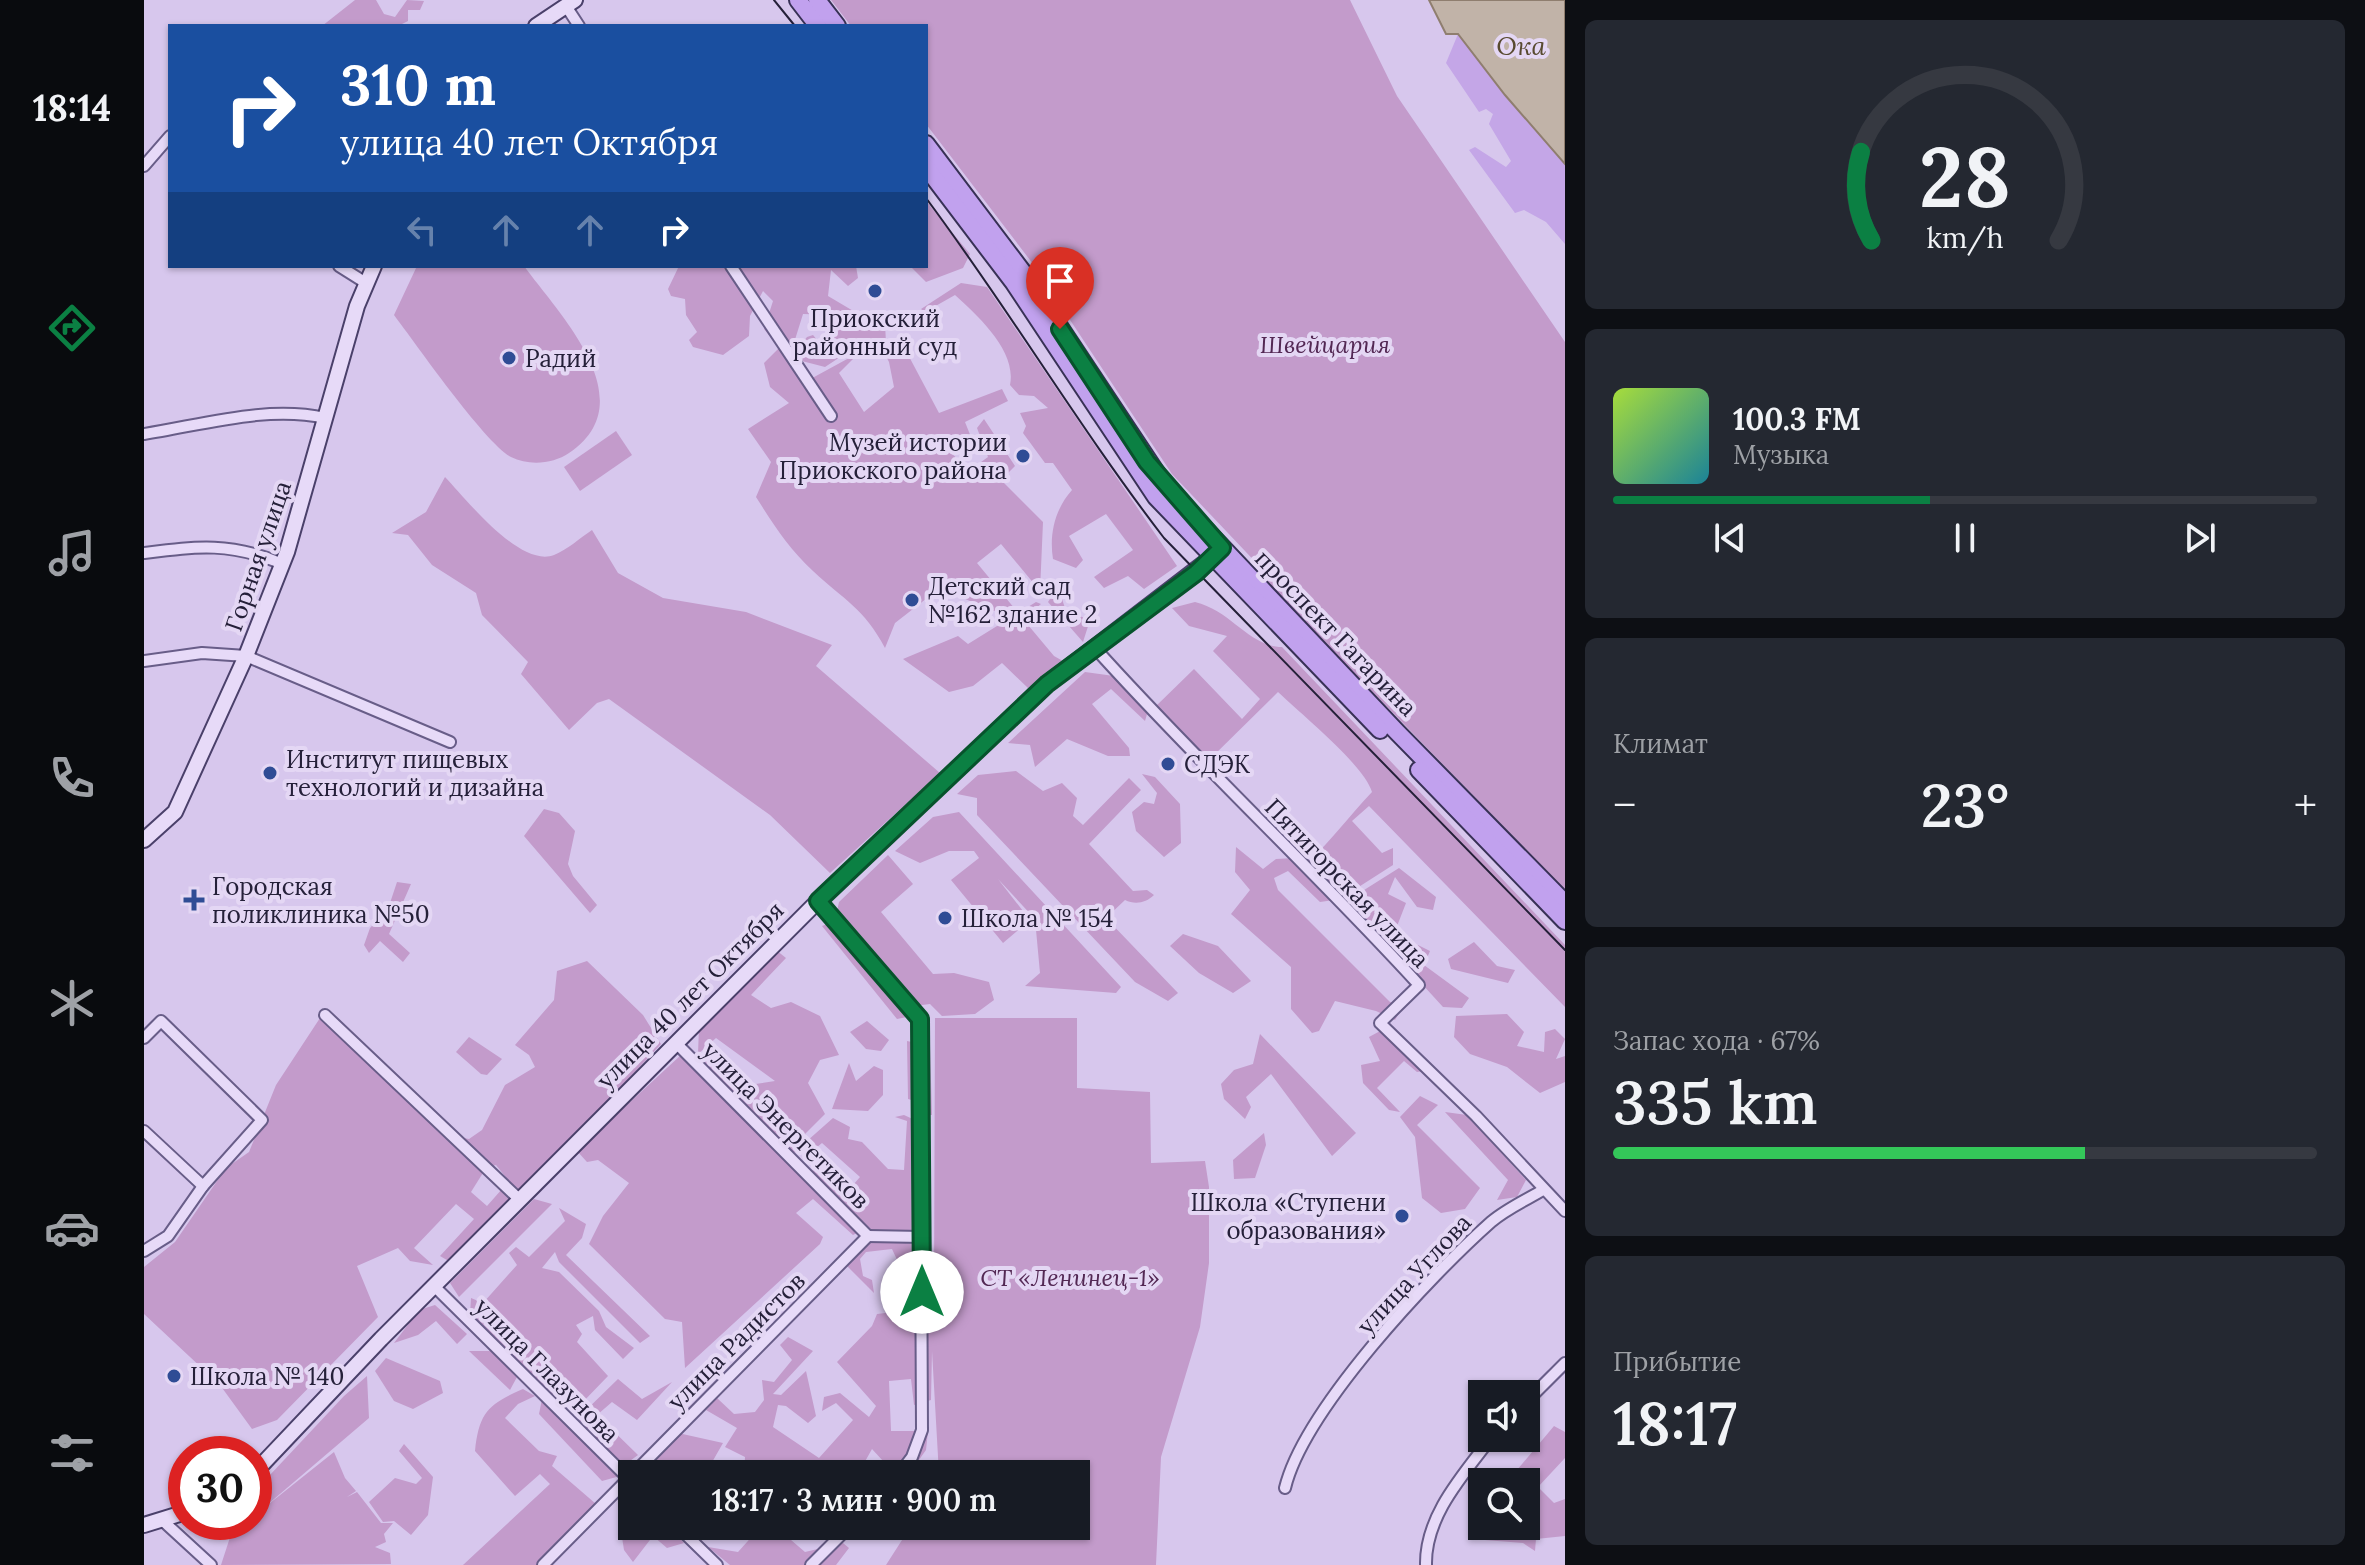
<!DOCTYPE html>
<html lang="ru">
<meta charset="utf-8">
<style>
:root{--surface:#171b24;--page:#242831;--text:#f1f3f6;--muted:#9ea1a6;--line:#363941;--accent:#0b8043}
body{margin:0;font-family:Lora,serif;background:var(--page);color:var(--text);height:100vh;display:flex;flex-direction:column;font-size:30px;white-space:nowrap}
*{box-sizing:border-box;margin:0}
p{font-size:26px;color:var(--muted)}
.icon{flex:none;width:44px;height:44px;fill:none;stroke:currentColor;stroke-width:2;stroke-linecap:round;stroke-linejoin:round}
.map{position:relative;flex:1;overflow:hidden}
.drawer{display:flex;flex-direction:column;gap:20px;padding:20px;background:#0d0f14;width:800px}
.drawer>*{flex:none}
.top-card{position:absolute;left:24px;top:24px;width:760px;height:244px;border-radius:0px;box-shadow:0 2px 6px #0004;background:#1a4fa0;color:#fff;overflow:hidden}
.buttons{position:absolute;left:1324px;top:1380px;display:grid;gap:16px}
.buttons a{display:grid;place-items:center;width:72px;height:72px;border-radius:0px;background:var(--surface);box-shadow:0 2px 6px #0004;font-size:40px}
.speed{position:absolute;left:24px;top:1436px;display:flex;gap:16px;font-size:40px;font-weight:700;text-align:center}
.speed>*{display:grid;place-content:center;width:104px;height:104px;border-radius:50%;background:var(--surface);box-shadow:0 2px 6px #0004;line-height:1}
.speed .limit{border:12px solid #d22;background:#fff;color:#111}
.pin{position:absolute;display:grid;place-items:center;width:68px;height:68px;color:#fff;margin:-82px -34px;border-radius:50% 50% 50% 0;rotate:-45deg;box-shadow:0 0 8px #0007}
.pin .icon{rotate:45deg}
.me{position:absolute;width:88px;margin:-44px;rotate:0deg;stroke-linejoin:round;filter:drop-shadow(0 0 6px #0008)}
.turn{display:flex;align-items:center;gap:28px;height:168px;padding:0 40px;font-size:36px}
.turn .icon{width:104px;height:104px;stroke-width:2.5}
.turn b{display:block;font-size:56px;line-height:68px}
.lanes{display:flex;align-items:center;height:76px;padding:0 40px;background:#0003;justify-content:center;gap:40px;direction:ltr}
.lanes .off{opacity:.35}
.big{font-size:60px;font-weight:600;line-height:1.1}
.drawer .card{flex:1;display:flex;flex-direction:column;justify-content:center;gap:12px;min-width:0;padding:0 28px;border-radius:12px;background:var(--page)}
.drawer .dial{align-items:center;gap:0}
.dial svg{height:208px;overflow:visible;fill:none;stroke:var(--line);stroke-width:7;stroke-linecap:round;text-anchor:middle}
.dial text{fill:var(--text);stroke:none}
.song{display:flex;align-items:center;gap:24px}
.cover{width:96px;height:96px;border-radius:12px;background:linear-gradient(135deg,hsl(80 70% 55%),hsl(190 70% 35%))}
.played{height:8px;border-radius:4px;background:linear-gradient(90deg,var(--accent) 45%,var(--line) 45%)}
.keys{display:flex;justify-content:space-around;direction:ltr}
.heat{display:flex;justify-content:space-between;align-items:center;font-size:44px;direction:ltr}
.charge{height:12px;border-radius:6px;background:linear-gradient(90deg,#34c759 67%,var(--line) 0)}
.trip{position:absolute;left:474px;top:1460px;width:472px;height:80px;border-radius:0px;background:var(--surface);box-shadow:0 2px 6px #0004;font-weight:600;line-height:80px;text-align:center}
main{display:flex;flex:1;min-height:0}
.tabs{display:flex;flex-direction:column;width:144px;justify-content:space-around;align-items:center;background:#090b0e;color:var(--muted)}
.tabs .icon{width:56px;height:56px}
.tabs .active{color:var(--accent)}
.tabs b{font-size:36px;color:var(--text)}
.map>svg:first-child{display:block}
.green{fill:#c39bcb}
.sand{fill:#c4a6e7}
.water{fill:#c1b3a8;stroke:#8f7e6f;stroke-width:2}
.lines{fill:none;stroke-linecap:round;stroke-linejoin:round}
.street-casing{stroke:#685d88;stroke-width:14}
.secondary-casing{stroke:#4a406a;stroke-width:18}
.primary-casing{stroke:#383156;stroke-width:20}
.street{stroke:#e7daf8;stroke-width:10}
.secondary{stroke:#e7daf8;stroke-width:14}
.primary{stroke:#c1a1ee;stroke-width:16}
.tram{stroke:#252039;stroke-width:2}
.route-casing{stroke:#07532c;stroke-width:20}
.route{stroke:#0b8043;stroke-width:14}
.poi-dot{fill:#2f4c95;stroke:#e4d7f4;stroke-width:3}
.labels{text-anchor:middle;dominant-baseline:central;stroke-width:8;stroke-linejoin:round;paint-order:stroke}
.poi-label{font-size:24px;fill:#252039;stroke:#e4d7f4;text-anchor:start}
.park-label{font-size:24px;font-style:italic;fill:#532854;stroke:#e4d7f4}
.street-label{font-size:24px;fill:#252039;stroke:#e4d7f4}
.water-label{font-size:26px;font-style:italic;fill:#584a30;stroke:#e4d7f4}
</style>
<main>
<nav class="tabs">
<b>18:14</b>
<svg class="icon active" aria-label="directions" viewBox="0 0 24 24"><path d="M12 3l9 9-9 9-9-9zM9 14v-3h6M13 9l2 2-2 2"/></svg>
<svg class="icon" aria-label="music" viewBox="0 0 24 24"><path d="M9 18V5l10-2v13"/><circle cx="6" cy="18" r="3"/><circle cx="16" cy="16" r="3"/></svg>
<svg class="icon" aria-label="phone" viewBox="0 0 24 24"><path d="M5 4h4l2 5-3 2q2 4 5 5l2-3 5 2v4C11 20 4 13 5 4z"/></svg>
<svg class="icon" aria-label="climate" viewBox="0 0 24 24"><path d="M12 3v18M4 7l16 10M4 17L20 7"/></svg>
<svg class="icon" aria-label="car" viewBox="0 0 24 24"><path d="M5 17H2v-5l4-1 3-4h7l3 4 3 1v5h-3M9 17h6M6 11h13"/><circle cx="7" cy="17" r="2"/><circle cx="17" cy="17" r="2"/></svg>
<svg class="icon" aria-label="filters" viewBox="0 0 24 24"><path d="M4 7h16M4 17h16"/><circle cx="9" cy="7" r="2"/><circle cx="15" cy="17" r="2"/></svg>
</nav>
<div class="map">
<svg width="1421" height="1565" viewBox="0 0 1421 1565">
<rect width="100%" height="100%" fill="#d7c7ed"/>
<g class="green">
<polygon points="211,0 232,0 240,14 251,17 263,0 280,1 276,10 264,10 264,21 254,26 178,26"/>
<polygon points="687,0 1206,0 1253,96 1421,342 1421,890 1116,576 1120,571 1028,474 889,264 782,124 782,26 707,26"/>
<polygon points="782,201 826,254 819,268 782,282 766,266 782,266"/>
<path d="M273 266H380C415 314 502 401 425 453 409 464 385 466 367 457 341 443 272 344 250 315Z"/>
<path d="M535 266H712L714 278 704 286 687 270 684 296 711 312 713 322H741L742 344 761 349 795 413 858 389 864 401 821 422 827 437 807 453 826 470 844 457 833 428 840 419 871 466 857 480 899 522 896 591 857 544 833 563 871 609 849 611 796 588 751 623 741 648C720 608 700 600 669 571 645 549 629 524 612 497L627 462 604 429 645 403 626 387 620 363 635 348 661 382 716 352 695 373 720 412 750 387 745 362 736 345 722 340 681 367 654 360 651 352 663 337 669 335 674 341 691 330 698 319 694 315 659 314 649 346 632 344 620 329 629 301 619 291 606 316 605 336 579 355 549 347 545 340 553 332 542 315 541 299 527 296 524 289Z"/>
<path d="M817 283 843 287 1033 566 1000 589 984 576 960 588 950 577 989 550 962 514 925 536 939 560 932 568 909 559C905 534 911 509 928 490L909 463H901L879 433 882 426 876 413 904 408 890 396 875 395 866 385C873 351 834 316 811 295L781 312 777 309Z"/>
<polygon points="472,431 488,455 436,491 420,467"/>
<path d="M301 477C323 500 376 568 410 555 423 550 436 538 448 530L474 573 519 598 602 612 688 645 672 666 796 773 686 873 626 815 465 699 453 703 425 730 377 674 384 662 338 615 332 593 288 565 264 535 248 533 282 512Z"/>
<polygon points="914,587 922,611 946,620 939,642 904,602"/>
<polygon points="892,602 897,604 879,619 910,656 926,665 856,721 884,688 858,663 829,686 805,692 759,659 814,636 824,644"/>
<path d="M1051 602C1088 611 1104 646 1138 647L1421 945V1007L1225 806 1208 821 1238 853 1249 848V865L1199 897 1164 862C1188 840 1205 816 1228 792 1220 765 1157 714 1134 692L1063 762 1010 708 1050 669 1098 719 1116 699 1069 651 1083 636 1045 626 1028 608Z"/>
<polygon points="941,672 970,676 1003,714 1001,721 967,689 948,704 985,748 986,756 964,756 923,739 891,767 886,745 864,743"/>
<path d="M872 771 899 791 918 783 933 798 929 816 939 825 985 778 997 790 945 844 989 891 1003 890 1010 895C1002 903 991 905 981 900L962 918 1034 993 1024 1001 991 982 833 815V798L813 794 834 775Z"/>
<polygon points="998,774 1011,777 1036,804 1037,843 1020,857 992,831 988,812 1000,802 1010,804 1013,793"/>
<polygon points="400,809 415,813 431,831 424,864 429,876 453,905 446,913 380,836"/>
<polygon points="815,812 977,987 972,993 881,986 896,973 891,919 854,879 886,920 859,943 807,880 835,858 830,851 805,851 776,863 751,851 789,817"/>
<polygon points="1092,847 1119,869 1132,859 1150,858 1190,900 1176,902 1144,871 1130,878 1134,890 1246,1002 1260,1005 1251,1020 1232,1011 1191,1001 1175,1031 1168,1033 1147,1009 1147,967 1087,914 1106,890 1091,872"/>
<polygon points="744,855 769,884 737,912 789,974 810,973 845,982 850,1000 831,1014 798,1016 786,1004 770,1006 692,916 695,902"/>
<polygon points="1255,868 1292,897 1289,910 1273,907 1251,877 1244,894 1262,903 1248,939 1241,946 1201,902"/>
<polygon points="253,882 267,884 245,934 266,953 259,962 236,941 225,953 220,945 226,928 244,909"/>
<polygon points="688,922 768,1016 753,1019 678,926"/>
<polygon points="1039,934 1074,946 1107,981 1089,993 1055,973 1026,946"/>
<polygon points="1330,942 1353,966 1371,970 1364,983 1307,969 1304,959"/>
<polygon points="1274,945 1286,951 1280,965 1325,998 1318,1008 1299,1007 1257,961"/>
<polygon points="632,950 642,958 607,995 627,1008 647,1002 676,1016 695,1055 676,1060 664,1083 681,1114 656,1139 663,1141 689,1118 706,1127 704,1139 718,1142 744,1169 760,1170 763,1121 751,1117 760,1115 786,1127 784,1217 772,1233 729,1232 710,1218 667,1171 676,1169 702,1193 716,1177 678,1143 666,1153 645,1152 556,1061 561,1059 592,1087 631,1081 572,1038 554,1054 555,1027"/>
<polygon points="443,961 499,1015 517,1044 376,1195 352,1165 342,1168 327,1192 343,1206 358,1189 371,1200 308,1263 296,1256 330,1219 312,1204 270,1248 289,1265 266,1261 254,1248 213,1266 234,1317 133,1420 108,1429 76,1385 0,1314 0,1267 31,1242 82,1168 105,1152 132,1085 176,1018 185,1016 314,1137 325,1139 338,1130 361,1085 391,1067 385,1055 371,1045 410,1000 413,971"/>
<polygon points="1363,1014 1380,1032 1373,1046 1400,1052 1401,1032 1411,1029 1421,1039 1412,1059 1421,1056 1421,1082 1396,1093 1363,1067 1326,1054 1310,1037 1312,1016"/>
<polygon points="791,1018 933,1018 933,1088 1006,1092 1007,1163 1061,1161 1065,1187 1065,1263 1056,1327 1017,1457 1012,1565 742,1565 767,1526 932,1526 932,1474 795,1474 788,1351 787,1400 770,1405 767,1379 745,1381 747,1431 784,1431 782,1450 765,1474 751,1474 728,1449 714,1474 600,1474 601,1457 581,1447 593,1428 562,1410 573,1398 590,1414 611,1412 620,1400 618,1380 630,1382 648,1360 636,1345 644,1337 669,1351 629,1394 637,1395 662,1371 672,1416 664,1423 642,1406 634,1405 629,1427 675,1458 709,1420 692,1403 678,1411 680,1397 696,1393 725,1417 732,1406 693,1362 728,1326 733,1314 766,1310 768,1273 789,1257 790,1289"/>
<polygon points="723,1021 745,1040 737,1051 722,1049 706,1032"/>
<polygon points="1238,1030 1280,1071 1273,1072 1260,1061 1233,1088 1256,1112 1245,1110 1219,1083 1217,1065 1236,1061 1225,1037"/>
<polygon points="1116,1034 1212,1133 1188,1156 1127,1074 1102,1097 1107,1107 1101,1119 1080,1099 1077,1084 1090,1070 1109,1064"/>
<polygon points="325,1037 358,1059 343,1075 337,1074 312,1052"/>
<polygon points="763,1041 786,1046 788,1115 783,1115 782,1104 764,1099"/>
<polygon points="537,1055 715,1232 709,1235 669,1199 652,1213 679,1237 676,1244 541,1368 538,1322 521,1319 445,1244 459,1216 485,1183 454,1160 443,1162 433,1151"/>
<polygon points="705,1063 712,1081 730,1066 739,1070 739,1095 724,1111 688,1109"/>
<polygon points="1276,1096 1294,1105 1273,1125 1336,1188 1321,1209 1297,1213 1278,1198 1271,1137 1256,1117"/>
<polygon points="1301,1112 1323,1115 1382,1180 1373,1197 1353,1200 1364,1180"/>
<polygon points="1120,1133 1122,1145 1111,1178 1090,1179 1089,1160"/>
<polygon points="390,1199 408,1204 315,1297 306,1283"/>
<polygon points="415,1208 442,1224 438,1238 422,1255 506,1336 496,1343 415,1262 411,1252 398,1268 415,1272 455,1311 462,1327 490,1348 479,1359 451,1330 449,1316 432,1325 438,1334 433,1342 464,1376 436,1405 413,1404 326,1315 327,1298 339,1303 373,1265 365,1253 372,1247 385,1257 421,1221"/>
<polygon points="725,1240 773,1244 773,1267 755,1264 748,1249 722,1252 716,1259 719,1276 728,1280 730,1293 701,1264"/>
<polygon points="291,1305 323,1334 313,1344 292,1321 274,1335 250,1343 275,1310"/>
<polygon points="325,1351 347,1351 373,1377 366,1390"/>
<polygon points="242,1358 296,1381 299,1393 269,1409 250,1401 231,1371"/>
<polygon points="223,1376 225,1418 116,1511 190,1452 201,1478 212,1491 203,1497 213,1492 237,1523 249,1523 240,1534 242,1542 231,1547 246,1553 247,1564 77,1565 91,1522 110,1522 110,1492 200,1396"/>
<polygon points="474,1379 498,1399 528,1382 493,1420 468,1402 453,1415 494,1455 479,1466 434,1418"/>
<path d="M379 1389 391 1396 374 1404 361 1418 395 1451 413 1456 408 1466 452 1504 392 1565H319L406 1484 396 1474 371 1496 331 1451C335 1412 345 1404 379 1389Z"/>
<polygon points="398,1399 476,1476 458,1481 395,1414"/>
<polygon points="1410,1426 1421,1432 1421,1458 1394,1487 1410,1503 1421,1499 1421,1536 1392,1539 1391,1551 1379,1543 1341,1540 1343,1526 1382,1526 1382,1482 1363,1482"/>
<polygon points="534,1433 579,1443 567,1464 573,1474 495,1474"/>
<polygon points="260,1444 289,1477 284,1515 267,1535 250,1521 239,1522 225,1502 251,1478 272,1484 278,1478 255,1451"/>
<polygon points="488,1515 488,1526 524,1526 540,1543 523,1548 509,1536 489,1562 480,1550 477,1531"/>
<polygon points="605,1526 660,1526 647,1540 661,1552 699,1543 705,1548 692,1565 586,1565 564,1547 594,1552 612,1532"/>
</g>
<polygon class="sand" points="1314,34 1361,95 1421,164 1421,244 1402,222 1380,210 1371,213 1325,150 1331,147 1362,167 1367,161 1345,124 1349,114 1342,109 1335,112 1302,63"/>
<polygon class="water" points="1285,0 1421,0 1421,164 1361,95 1314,34 1302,34"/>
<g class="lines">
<defs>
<g id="street">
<polyline points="422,6 435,26"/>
<polyline points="0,166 26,136"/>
<polyline points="195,266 222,283"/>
<polyline points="587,266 687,416"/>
<path d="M0 434C58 425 123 405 181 418"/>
<path d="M0 553C55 546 86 542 139 564"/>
<path d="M951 648C1055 764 1170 870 1275 985L1236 1023 1332 1116 1421 1211"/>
<polyline points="0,661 58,653 102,656 306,742"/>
<polyline points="674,901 776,1019 778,1430 768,1457 755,1474"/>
<polyline points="181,1015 376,1200"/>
<polyline points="0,1038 17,1021 118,1120 59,1186 24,1236 0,1251"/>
<polyline points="532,1043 724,1236"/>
<polyline points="0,1131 59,1186"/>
<polyline points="724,1236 778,1237"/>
<polyline points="290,1286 488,1482"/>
<polyline points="1382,1402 1421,1363"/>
<polyline points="489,1474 724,1236"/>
<path d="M1141 1488C1160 1410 1285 1277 1347 1222 1362 1209 1382 1200 1399 1190"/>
<polyline points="18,1520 67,1565"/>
<polyline points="533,1526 573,1565"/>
<polyline points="399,1565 488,1475"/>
<polyline points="667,1565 706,1526"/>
<path d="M1282 1565C1281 1516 1319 1475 1347 1438"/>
</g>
<g id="secondary">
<polyline points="392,26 431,0"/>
<polyline points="0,840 31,812 102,656 143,552 213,306 230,266"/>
<polyline points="110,1473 237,1339 674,901 903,684 1067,558"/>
<polyline points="0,1525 42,1512"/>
</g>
<g id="primary">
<polyline points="654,0 674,26"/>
<polyline points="673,0 693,26"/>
<polyline points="782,144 881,275 1023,489 1253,732 1421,903"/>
<polyline points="782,167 870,283 1012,497 1236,730"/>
<polyline points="1275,770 1421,921"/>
</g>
</defs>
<use href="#street" class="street-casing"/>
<use href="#secondary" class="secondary-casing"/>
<use href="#primary" class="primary-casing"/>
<use href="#street" class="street"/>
<use href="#secondary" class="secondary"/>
<use href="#primary" class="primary"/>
<g class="tram">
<polyline points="630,0 651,26"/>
<path d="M782 198C865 309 936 429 1020 538L1421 950"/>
</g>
</g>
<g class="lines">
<defs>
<polyline id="route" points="778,1292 776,1019 674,901 903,684 1052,573 1078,548 1003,462 916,329"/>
</defs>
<use href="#route" class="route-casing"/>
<use href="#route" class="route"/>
</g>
<g class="poi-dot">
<circle cx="731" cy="291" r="8"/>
<circle cx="365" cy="358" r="8"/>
<circle cx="879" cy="456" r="8"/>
<circle cx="768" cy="600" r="8"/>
<circle cx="1024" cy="764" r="8"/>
<circle cx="126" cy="773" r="8"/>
<path d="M46 888h8v8h8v8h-8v8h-8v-8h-8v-8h8z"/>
<circle cx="801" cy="918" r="8"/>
<circle cx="1258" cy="1216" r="8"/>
<circle cx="30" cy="1376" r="8"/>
</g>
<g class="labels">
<g class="poi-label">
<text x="731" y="318" text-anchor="middle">Приокский<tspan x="731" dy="28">районный суд</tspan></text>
<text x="381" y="358">Радий</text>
<text x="863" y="442" text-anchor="end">Музей истории<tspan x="863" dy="28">Приокского района</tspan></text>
<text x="784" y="586">Детский сад<tspan x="784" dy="28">№162 здание 2</tspan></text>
<text x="142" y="759">Институт пищевых<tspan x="142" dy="28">технологий и дизайна</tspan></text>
<text x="1040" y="764">СДЭК</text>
<text x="68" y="886">Городская<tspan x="68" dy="28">поликлиника №50</tspan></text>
<text x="817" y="918">Школа № 154</text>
<text x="1242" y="1202" text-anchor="end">Школа «Ступени<tspan x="1242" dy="28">образования»</tspan></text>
<text x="46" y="1376">Школа № 140</text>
</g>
<g class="park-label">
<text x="1181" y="344">Швейцария</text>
<text x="926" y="1277">СТ «Ленинец-1»</text>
</g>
<g class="street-label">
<text transform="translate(114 556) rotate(-71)">Горная улица</text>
<text transform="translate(1192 633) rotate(46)">проспект Гагарина</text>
<text transform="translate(1203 883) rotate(46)">Пятигорская улица</text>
<text transform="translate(546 995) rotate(-45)">улица 40 лет Октября</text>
<text transform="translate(642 1125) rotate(45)">улица Энергетиков</text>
<text transform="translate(1270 1274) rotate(-47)">улица Углова</text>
<text transform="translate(592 1341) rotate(-45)">улица Радистов</text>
<text transform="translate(403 1370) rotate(45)">улица Глазунова</text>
</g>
<g class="water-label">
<text x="1377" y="45">Ока</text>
</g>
</g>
</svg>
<div class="buttons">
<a><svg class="icon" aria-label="sound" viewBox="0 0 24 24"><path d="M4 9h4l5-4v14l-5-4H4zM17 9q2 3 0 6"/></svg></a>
<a><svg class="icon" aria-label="search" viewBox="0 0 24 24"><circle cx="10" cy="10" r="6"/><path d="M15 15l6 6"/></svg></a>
</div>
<div class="speed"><div class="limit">30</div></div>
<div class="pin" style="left:916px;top:329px;background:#d93025"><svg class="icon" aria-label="arrive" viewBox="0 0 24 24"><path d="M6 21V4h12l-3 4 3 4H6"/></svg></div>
<svg class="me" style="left:778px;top:1292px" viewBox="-20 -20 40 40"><circle r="19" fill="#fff"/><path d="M0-13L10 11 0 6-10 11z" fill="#0b8043"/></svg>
<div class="trip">18:17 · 3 мин · 900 m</div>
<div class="top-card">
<div class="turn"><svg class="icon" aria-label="right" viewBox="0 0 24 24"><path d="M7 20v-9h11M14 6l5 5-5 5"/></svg><div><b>310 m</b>улица 40 лет Октября</div></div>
<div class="lanes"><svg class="icon off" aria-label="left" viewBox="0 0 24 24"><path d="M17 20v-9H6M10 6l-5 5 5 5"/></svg><svg class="icon off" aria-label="ahead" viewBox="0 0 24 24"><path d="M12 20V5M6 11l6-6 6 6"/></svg><svg class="icon off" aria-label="ahead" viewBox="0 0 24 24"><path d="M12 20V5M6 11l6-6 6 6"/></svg><svg class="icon" aria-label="right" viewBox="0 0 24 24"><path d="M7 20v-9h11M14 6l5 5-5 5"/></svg></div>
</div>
</div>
<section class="drawer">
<div class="card dial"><svg viewBox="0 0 100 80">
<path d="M14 69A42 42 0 1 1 86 69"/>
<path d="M14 69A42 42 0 0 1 10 35" stroke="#0b8043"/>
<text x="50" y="56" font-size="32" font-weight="700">28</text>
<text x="50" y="72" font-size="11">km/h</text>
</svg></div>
<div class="card">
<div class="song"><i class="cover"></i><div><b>100.3 FM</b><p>Музыка</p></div></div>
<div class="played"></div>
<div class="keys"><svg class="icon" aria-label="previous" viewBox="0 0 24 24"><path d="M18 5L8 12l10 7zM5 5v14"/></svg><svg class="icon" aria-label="pause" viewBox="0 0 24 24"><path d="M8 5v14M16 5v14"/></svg><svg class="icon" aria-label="next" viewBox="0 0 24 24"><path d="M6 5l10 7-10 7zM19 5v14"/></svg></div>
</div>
<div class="card"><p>Климат</p>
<div class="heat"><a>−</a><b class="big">23°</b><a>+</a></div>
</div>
<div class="card"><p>Запас хода · 67%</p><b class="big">335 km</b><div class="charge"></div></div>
<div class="card"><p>Прибытие</p><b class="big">18:17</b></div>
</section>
</main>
